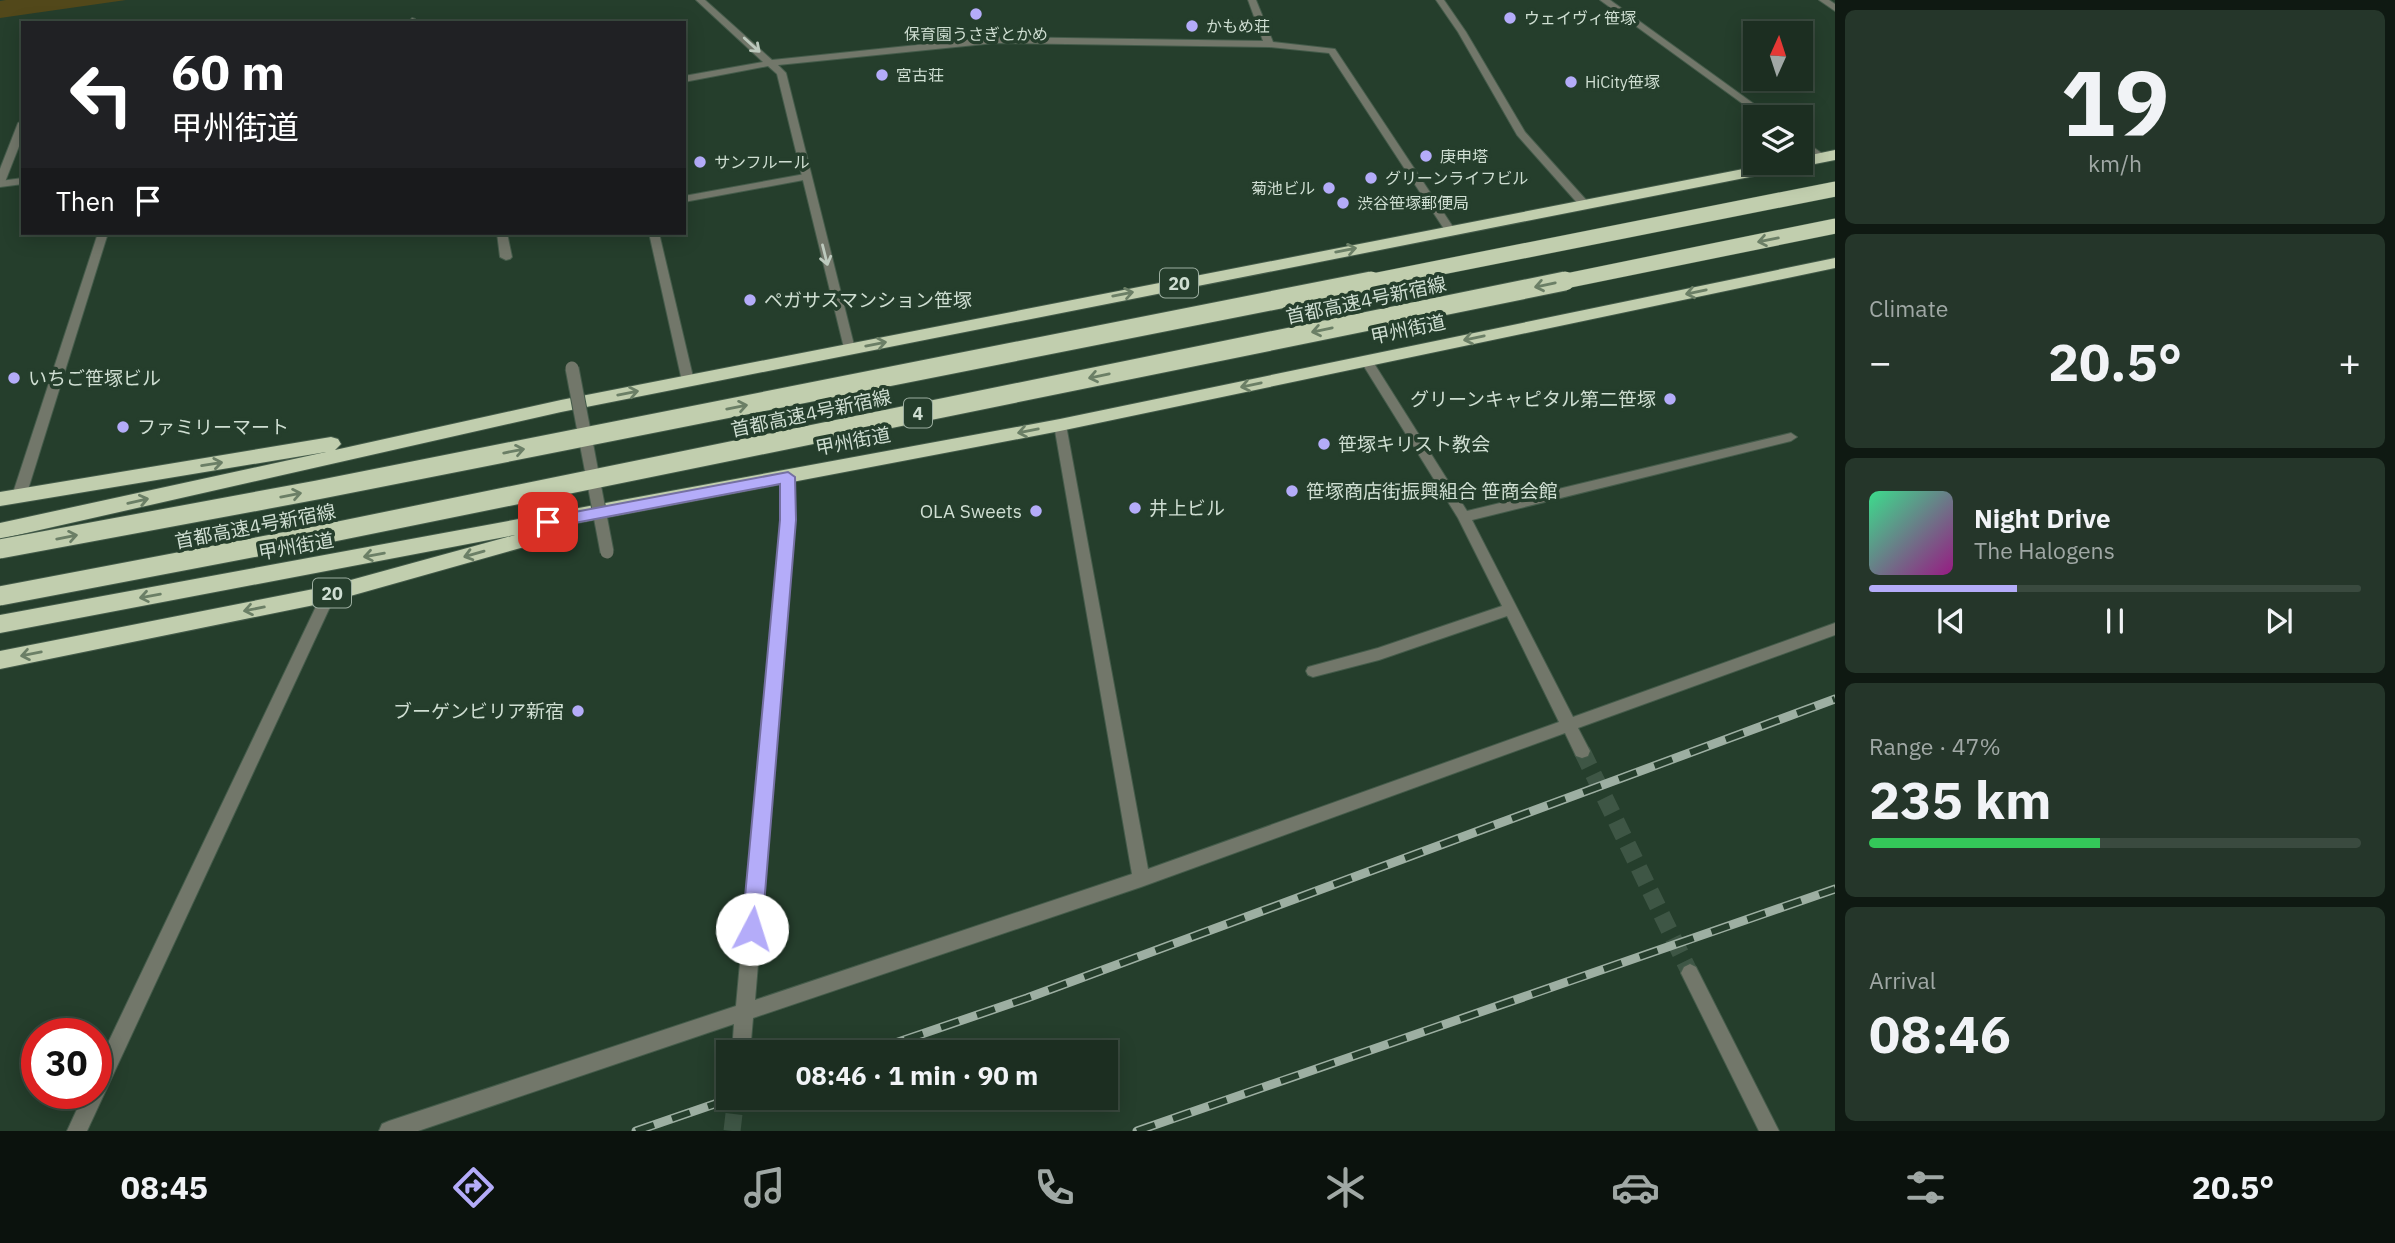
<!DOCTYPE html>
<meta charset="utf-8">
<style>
:root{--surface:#1c2e21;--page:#25362a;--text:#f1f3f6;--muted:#a0a8a5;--line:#3a4a3f;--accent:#b4acf9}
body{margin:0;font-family:"IBM Plex Sans","Noto Sans JP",sans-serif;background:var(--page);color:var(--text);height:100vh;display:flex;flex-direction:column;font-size:26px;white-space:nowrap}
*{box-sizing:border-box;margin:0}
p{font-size:23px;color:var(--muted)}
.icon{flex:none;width:38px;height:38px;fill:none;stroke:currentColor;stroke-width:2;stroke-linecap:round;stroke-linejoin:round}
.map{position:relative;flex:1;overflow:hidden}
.panel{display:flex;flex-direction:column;gap:10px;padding:10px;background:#0f1912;width:560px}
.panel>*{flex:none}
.banner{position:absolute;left:21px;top:21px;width:665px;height:214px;border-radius:0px;box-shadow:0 4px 18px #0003,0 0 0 2px var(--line);background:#202124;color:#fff;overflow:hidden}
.needle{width:46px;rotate:3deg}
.buttons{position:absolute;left:1743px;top:21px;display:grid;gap:14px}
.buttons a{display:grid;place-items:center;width:70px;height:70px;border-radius:0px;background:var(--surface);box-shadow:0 4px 18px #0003,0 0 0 2px var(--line);font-size:35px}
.speed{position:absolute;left:21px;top:1018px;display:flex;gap:14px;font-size:35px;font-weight:700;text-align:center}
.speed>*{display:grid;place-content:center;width:91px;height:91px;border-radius:50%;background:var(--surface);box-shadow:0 4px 18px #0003,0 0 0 2px var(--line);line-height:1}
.speed .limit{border:10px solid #d22;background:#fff;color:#111}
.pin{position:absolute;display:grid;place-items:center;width:60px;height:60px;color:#fff;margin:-30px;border-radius:14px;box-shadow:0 4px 10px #0006}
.me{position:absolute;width:77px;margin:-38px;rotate:5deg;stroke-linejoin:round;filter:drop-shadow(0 0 5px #0008)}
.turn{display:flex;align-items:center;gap:24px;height:147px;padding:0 35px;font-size:32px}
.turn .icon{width:91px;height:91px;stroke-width:2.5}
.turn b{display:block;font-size:49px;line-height:60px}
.then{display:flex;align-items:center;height:66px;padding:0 35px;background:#0003;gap:14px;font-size:26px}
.big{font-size:52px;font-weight:700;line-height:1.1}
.panel .tile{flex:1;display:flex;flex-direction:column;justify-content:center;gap:10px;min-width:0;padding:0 24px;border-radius:10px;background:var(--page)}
.panel .dial{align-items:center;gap:0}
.dial b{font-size:91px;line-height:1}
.song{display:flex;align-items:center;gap:21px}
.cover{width:84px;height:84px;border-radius:10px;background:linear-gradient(135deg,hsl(150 70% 55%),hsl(310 70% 35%))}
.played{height:7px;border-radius:4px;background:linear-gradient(90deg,var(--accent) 30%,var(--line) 30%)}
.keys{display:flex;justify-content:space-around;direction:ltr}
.heat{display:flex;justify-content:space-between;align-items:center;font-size:38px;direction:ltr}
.charge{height:10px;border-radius:5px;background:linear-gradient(90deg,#34c759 47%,var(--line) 0)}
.trip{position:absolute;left:716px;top:1040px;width:402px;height:70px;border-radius:0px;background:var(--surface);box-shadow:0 4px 18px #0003,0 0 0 2px var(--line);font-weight:700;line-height:70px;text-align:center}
.tab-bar{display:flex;height:112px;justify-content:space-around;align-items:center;background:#0b120d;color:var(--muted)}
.tab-bar .icon{width:49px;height:49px}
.tab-bar .active{color:var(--accent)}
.tab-bar b{font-size:32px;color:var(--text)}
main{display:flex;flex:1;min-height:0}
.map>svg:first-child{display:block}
.green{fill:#52481a}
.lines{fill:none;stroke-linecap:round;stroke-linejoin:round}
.street-tunnel{stroke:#3e5645;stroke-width:17;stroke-dasharray:17 9;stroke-linecap:butt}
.lane-casing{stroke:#445b4a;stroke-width:2}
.street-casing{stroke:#445b4a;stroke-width:2}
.highway-casing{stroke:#445b4a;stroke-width:2}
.lane{fill:#72776a;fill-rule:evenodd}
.street{fill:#72776a;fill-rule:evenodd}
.highway{fill:#c1ceae;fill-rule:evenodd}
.rail-casing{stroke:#9dafa2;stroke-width:9}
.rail{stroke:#253e2c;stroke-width:6;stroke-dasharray:19;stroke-linecap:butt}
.street-bridge-casing{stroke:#445b4a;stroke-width:15;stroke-linecap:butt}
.highway-bridge-far1-casing{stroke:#445b4a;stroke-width:16;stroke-linecap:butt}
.highway-bridge-casing{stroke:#445b4a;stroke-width:21;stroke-linecap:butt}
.street-bridge{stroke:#72776a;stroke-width:13}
.highway-bridge-far1{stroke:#c1ceae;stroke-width:15}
.highway-bridge{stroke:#c1ceae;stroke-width:19}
.oneway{stroke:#bcc9bd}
.oneway2{stroke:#6b7f66}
.route{fill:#b4acf9;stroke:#7570a2;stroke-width:2}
.poi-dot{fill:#b4acf9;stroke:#253e2c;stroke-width:2.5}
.labels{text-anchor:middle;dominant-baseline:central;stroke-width:7;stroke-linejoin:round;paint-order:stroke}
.far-poi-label{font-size:16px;fill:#cfded2;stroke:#253e2c;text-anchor:start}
.shield{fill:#253e2c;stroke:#9caea0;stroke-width:2}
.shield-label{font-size:18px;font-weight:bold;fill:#cfded2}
.poi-label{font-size:19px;fill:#cfded2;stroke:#253e2c;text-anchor:start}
.street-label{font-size:19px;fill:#cfded2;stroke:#253e2c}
</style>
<main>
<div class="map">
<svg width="1835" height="1131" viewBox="0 0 1835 1131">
<rect width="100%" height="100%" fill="#253e2c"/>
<polygon class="green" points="6,0 126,0 0,18 0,1"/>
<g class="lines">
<g class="street-tunnel">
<polyline points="1582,751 1690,973"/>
<polyline points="732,1131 736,1097"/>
</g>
<defs>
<g id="lane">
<polygon points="1436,0 1444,0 1466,32 1525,132 1588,202 1588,206 1580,206 1517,135 1458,32"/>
<polygon points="1819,0 1829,0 1835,4 1835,11"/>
<polygon points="412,18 415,19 416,23 408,23"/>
<polygon points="23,120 23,136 5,182 0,185 0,169 18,123"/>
<polygon points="805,174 810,177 809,179 684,202 684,196"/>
<polygon points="98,233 108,233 26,496 24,499 14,499 12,496"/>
<polygon points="497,233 507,233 512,257 510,259 506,260 500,257"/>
<polygon points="649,233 659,233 694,381 688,385 682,381"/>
</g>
<g id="street">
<polygon points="696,0 705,0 772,60 995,37 1263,41 1248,0 1256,0 1273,42 1335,49 1455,230 1454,232 1446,232 1329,53 1269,47 995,43 778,65 786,73 855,349 853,352 845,352 777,74 768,66 684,82 684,76 763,62"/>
<polygon points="1600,0 1610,0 1772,117 1761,117"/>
<polygon points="1801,139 1826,156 1826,160 1818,160 1801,147"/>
<polygon points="23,178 23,184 0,187 0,181"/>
<polygon points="1366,356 1370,357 1467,511 1791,433 1797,437 1791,441 1472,520 1573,717 1835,623 1835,635 1578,728 1590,751 1588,756 1582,758 1576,756 1565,733 1141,887 753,1018 750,1052 732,1052 734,1024 418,1131 379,1131 382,1124 389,1121 736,1006 781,520 781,477 783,474 793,474 795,477 795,520 755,1000 1132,874 1054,425 1056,422 1060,421 1066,425 1148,869 1559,722 1507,616 1379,660 1313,677 1308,675 1306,671 1308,667 1378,648 1502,606 1458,518 1360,360"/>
<polygon points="329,589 334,590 336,594 87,1131 67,1131 84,1094 96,1094 96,1068 322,594 324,590"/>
<polygon points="1690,964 1696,967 1779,1131 1759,1131 1681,973 1684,967"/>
</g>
<g id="highway">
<polygon points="1835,150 1835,160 561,412 0,539 0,523 326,452 0,506 0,492 331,437 338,439 341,444 335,450 561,400 1774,163 1801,163 1801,157"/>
<polygon points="1835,258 1835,268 1060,431 530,532 535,534 538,539 535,544 329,602 0,669 0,651 329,586 515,535 0,633 0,615 1060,419"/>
</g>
</defs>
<use href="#lane" class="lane-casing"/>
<use href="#street" class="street-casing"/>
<use href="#highway" class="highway-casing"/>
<use href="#lane" class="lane"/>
<use href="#street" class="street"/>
<use href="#highway" class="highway"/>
<defs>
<g id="rail">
<polyline points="869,1052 1027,998 1835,699"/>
<polyline points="636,1131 735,1097"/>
<polyline points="1137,1131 1835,889"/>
</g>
</defs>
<use href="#rail" class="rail-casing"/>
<use href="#rail" class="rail"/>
<defs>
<polyline id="street-bridge" points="572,368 607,552"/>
<g id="highway-bridge-far1">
<polyline points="1362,283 1835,189"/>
<polyline points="1556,283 1835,226"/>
</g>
<g id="highway-bridge">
<polyline points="0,549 317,490 1371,281"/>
<polyline points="0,596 314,536 1565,281"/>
</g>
</defs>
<use href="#street-bridge" class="street-bridge-casing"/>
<use href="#highway-bridge-far1" class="highway-bridge-far1-casing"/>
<use href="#highway-bridge" class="highway-bridge-casing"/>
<use href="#street-bridge" class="street-bridge"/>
<use href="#highway-bridge-far1" class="highway-bridge-far1"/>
<use href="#highway-bridge" class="highway-bridge"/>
</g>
<defs><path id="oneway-shaft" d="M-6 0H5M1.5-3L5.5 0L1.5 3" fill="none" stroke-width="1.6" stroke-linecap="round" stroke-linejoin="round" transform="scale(1.75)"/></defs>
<g class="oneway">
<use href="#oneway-shaft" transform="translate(752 45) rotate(42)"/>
<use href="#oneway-shaft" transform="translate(825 255) rotate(76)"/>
</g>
<g class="oneway2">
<use href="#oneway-shaft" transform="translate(1768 240) rotate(169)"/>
<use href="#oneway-shaft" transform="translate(1346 250) rotate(-11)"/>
<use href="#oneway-shaft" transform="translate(1545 285) rotate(168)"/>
<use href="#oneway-shaft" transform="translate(1696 292) rotate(168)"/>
<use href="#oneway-shaft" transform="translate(1123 294) rotate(-11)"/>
<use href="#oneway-shaft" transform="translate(1322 330) rotate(168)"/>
<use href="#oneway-shaft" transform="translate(1474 338) rotate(168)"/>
<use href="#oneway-shaft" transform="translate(876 344) rotate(-11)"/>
<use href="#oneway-shaft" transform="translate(1099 376) rotate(168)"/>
<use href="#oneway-shaft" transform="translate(1251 385) rotate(168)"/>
<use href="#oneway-shaft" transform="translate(628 393) rotate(-11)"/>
<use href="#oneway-shaft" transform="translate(737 407) rotate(-11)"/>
<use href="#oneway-shaft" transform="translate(1028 431) rotate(169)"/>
<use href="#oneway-shaft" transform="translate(514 451) rotate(-11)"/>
<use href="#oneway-shaft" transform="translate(212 464) rotate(-9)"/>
<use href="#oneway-shaft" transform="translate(291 495) rotate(-11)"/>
<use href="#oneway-shaft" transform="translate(138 501) rotate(-13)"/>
<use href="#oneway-shaft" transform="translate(67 537) rotate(-11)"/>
<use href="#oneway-shaft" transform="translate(474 554) rotate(164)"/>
<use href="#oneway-shaft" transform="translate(374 555) rotate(170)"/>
<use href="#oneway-shaft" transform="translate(150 596) rotate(170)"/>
<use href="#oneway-shaft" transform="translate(254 609) rotate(169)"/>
<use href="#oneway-shaft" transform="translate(31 654) rotate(169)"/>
</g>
<polygon class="route" points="788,472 795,477 796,520 762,929 759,936 752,939 745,936 742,929 780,520 780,484 548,528 540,522 548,517"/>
<g class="poi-dot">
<circle cx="976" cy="14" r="7"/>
<circle cx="1510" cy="18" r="7"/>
<circle cx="1192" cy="26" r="7"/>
<circle cx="882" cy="75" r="7"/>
<circle cx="1571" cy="82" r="7"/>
<circle cx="1426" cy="156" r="7"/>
<circle cx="700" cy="162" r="7"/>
<circle cx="1371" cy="178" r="7"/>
<circle cx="1329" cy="188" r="7"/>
<circle cx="1343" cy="203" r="7"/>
<circle cx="750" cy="300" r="7"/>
<circle cx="14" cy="378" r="7"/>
<circle cx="1670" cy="399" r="7"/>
<circle cx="123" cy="427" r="7"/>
<circle cx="1324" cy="444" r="7"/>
<circle cx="1292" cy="491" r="7"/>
<circle cx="1135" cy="508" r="7"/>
<circle cx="1036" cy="511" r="7"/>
<circle cx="578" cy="711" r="7"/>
</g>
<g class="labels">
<g class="far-poi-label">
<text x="1524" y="18">ウェイヴィ笹塚</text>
<text x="1206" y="26">かもめ荘</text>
<text x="976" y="34" text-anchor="middle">保育園うさぎとかめ</text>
<text x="896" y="75">宮古荘</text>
<text x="1585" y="82">HiCity笹塚</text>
<text x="1440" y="156">庚申塔</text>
<text x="714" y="162">サンフルール</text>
<text x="1385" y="178">グリーンライフビル</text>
<text x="1315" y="188" text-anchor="end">菊池ビル</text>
<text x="1357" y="203">渋谷笹塚郵便局</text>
</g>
<g class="shield">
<rect x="1160" y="268.5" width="38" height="29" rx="5"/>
<rect x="904" y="398.5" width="28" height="29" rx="5"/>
<rect x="313" y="578.5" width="38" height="29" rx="5"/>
</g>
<g class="shield-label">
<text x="1179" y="283">20</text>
<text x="918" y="413">4</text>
<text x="332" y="593">20</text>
</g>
<g class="poi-label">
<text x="764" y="300">ペガサスマンション笹塚</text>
<text x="28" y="378">いちご笹塚ビル</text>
<text x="1656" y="399" text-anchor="end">グリーンキャピタル第二笹塚</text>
<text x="137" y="427">ファミリーマート</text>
<text x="1338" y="444">笹塚キリスト教会</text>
<text x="1306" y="491">笹塚商店街振興組合 笹商会館</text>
<text x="1149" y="508">井上ビル</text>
<text x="1022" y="511" text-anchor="end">OLA Sweets</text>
<text x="564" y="711" text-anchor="end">ブーゲンビリア新宿</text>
</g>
<g class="street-label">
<text transform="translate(1366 300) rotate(-12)">首都高速4号新宿線</text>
<text transform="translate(1408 329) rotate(-12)">甲州街道</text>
<text transform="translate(811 413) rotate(-12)">首都高速4号新宿線</text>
<text transform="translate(853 441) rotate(-11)">甲州街道</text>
<text transform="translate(255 526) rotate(-11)">首都高速4号新宿線</text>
<text transform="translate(296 546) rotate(-10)">甲州街道</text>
</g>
</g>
</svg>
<div class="buttons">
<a><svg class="needle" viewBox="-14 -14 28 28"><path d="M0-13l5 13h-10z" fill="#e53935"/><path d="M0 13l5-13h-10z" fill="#a0a8a5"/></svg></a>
<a><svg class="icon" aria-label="layers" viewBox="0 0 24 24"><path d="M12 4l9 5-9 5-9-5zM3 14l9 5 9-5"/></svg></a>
</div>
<div class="speed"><div class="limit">30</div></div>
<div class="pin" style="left:548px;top:522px;background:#d93025"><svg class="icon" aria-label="arrive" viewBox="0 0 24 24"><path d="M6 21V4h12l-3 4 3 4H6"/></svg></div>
<svg class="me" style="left:752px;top:929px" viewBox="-20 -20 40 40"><circle r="19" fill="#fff"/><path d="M0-13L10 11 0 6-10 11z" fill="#b4acf9"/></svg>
<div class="trip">08:46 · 1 min · 90 m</div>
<div class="banner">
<div class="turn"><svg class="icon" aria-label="left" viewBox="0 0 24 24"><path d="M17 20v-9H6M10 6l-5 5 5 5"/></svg><div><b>60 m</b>甲州街道</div></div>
<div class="then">Then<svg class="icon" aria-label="arrive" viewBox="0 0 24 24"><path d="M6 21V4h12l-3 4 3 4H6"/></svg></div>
</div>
</div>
<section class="panel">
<div class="tile dial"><b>19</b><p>km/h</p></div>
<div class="tile"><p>Climate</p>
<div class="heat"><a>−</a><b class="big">20.5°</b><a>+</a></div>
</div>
<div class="tile">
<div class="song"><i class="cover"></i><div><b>Night Drive</b><p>The Halogens</p></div></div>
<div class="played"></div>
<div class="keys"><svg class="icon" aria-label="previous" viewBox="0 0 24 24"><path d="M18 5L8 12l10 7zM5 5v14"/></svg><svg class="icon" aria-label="pause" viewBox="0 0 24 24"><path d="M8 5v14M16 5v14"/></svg><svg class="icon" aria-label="next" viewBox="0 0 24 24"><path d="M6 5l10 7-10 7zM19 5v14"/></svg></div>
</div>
<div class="tile"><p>Range · 47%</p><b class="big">235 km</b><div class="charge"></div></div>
<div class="tile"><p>Arrival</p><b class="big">08:46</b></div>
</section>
</main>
<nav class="tab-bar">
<b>08:45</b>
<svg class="icon active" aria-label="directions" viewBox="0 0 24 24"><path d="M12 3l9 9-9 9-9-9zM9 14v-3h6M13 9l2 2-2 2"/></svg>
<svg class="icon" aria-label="music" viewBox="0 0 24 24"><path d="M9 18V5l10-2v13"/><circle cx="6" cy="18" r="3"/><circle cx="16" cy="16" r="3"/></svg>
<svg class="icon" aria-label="phone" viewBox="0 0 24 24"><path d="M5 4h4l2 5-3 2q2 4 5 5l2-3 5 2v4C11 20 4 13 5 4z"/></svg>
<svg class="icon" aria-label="climate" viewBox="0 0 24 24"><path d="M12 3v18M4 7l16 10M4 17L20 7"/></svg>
<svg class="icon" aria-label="car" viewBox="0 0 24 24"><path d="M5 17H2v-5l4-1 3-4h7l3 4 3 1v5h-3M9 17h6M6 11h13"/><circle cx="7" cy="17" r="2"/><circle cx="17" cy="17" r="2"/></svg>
<svg class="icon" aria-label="filters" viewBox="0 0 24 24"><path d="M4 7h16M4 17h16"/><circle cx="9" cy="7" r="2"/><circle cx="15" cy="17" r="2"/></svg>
<b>20.5°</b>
</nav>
